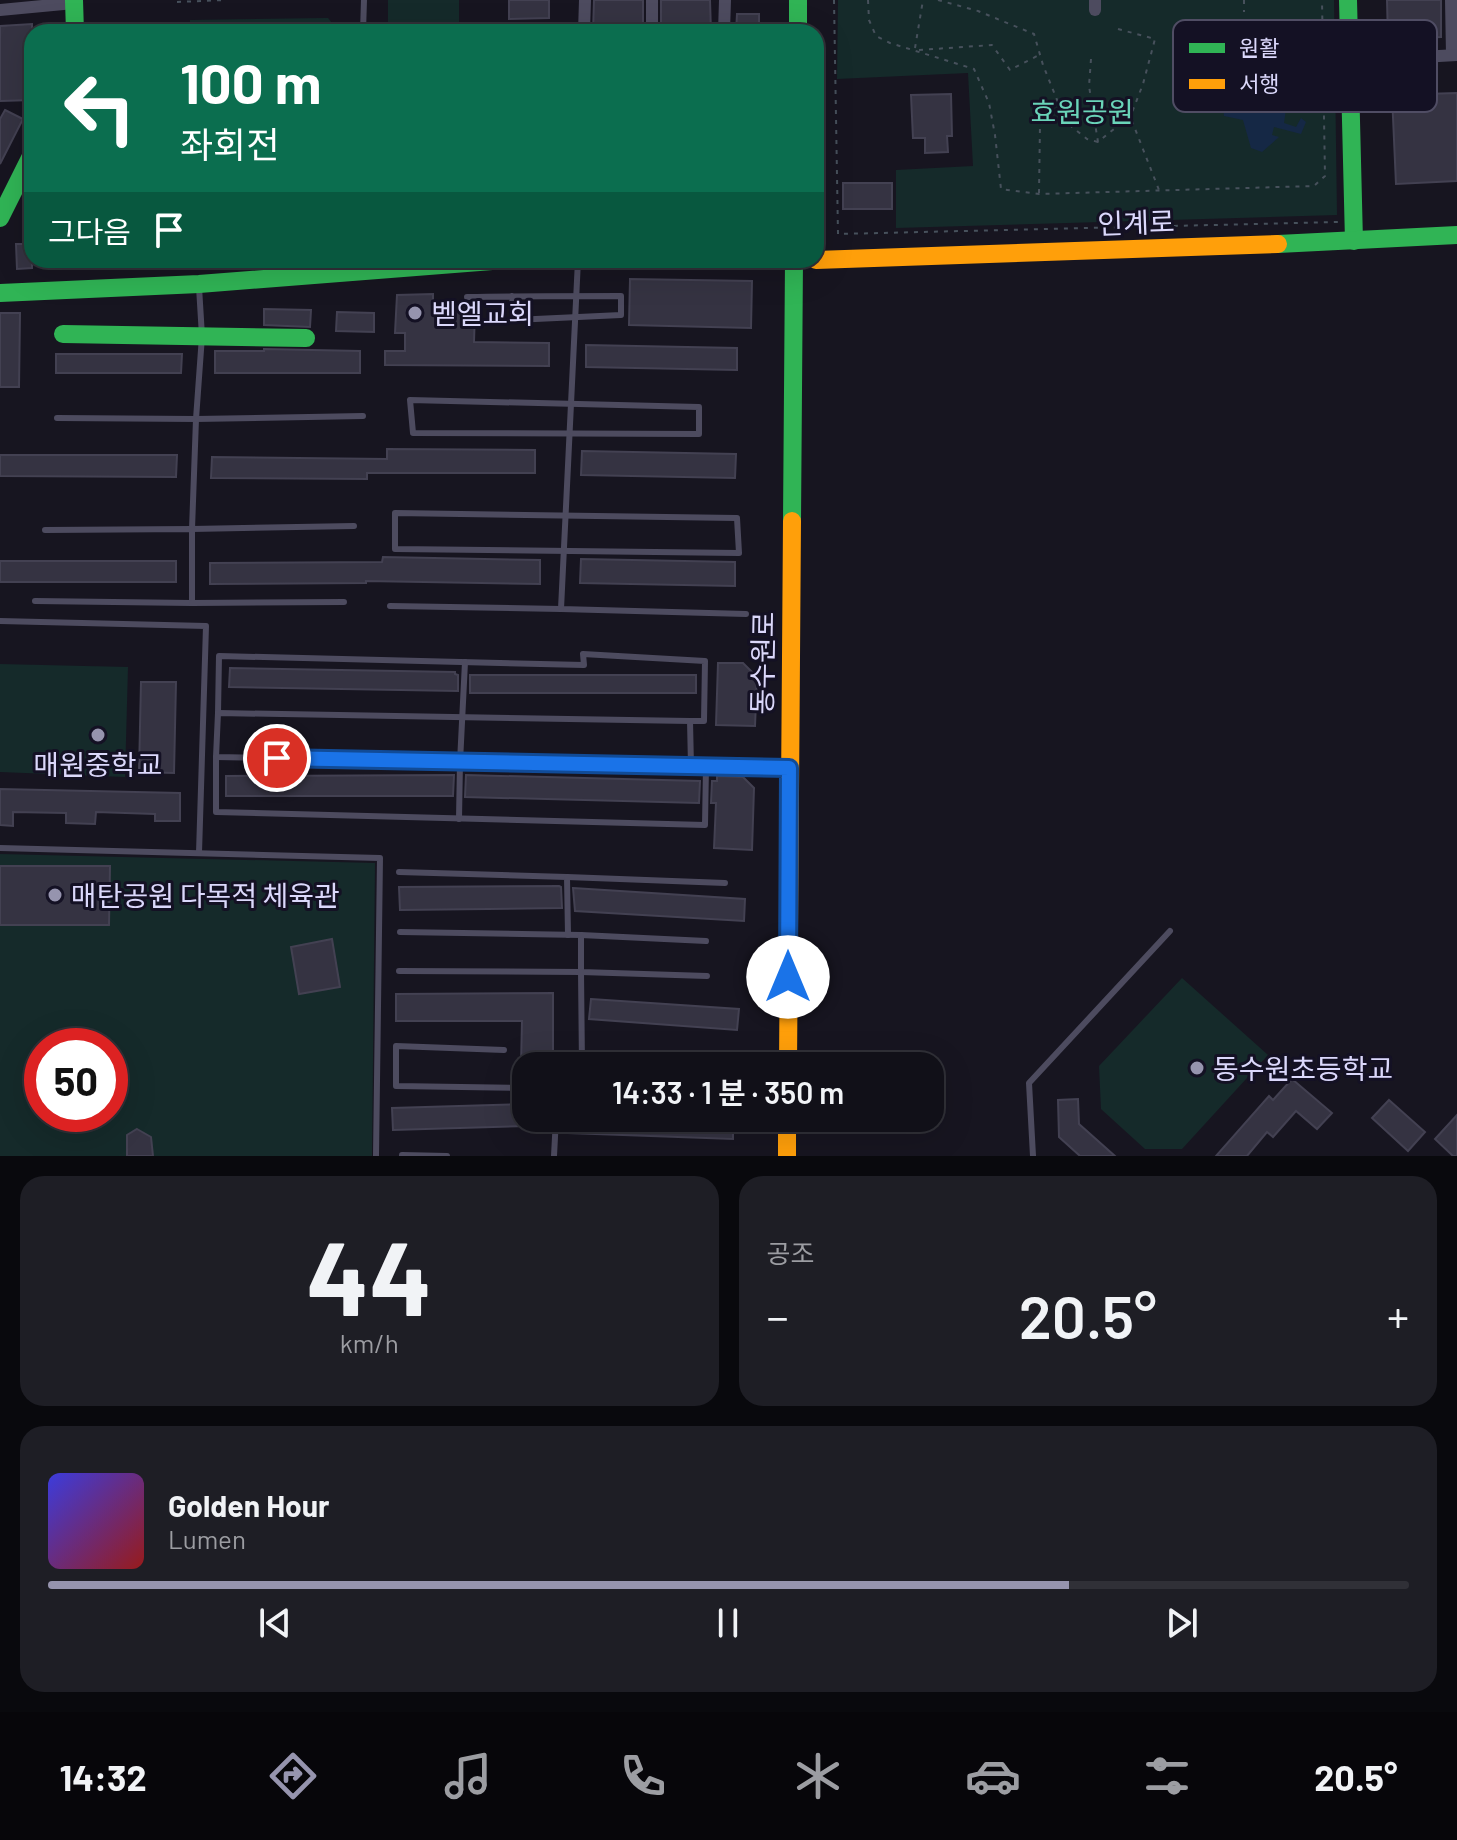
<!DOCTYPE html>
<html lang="ko">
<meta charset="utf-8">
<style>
:root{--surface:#111018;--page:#1e1e25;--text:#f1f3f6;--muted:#9c9da2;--line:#303037;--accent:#9694ae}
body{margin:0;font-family:Barlow,"Noto Sans KR",sans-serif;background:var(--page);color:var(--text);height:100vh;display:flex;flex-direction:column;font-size:30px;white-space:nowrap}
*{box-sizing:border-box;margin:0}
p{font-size:26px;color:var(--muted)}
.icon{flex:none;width:44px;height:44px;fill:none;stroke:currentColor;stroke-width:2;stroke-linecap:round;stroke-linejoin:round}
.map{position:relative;height:1156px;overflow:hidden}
.panel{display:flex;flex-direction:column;gap:20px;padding:20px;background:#09090d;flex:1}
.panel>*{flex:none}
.hud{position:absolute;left:24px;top:24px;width:800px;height:244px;border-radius:24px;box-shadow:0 8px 32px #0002,0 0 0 2px var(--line);background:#0b6e4f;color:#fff;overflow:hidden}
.speed{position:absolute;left:24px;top:1028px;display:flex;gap:16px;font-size:40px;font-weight:700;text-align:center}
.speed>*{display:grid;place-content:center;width:104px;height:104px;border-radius:50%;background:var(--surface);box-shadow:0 8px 32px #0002,0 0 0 2px var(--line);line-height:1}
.speed .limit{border:12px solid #d22;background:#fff;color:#111}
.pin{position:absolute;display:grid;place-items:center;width:68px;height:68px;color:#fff;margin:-34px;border:4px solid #fff;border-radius:50%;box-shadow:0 2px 8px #0007}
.me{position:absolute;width:88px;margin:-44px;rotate:0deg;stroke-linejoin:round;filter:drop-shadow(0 0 6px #0008)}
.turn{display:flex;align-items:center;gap:28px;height:168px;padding:0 24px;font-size:36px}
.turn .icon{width:104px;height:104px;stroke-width:2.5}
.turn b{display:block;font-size:56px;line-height:68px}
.then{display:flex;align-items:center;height:76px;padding:0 24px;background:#0003;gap:16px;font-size:30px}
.big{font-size:60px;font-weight:600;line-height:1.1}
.panel .tile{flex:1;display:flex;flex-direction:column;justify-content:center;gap:12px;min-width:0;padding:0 28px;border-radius:24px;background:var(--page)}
.panel .dial{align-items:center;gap:0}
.dial b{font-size:104px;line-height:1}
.song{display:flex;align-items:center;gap:24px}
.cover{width:96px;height:96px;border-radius:12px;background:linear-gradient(135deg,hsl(240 70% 55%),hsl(0 70% 35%))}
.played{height:8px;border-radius:4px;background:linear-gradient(90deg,var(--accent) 75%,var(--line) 75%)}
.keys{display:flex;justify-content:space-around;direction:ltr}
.heat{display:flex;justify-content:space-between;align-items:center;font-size:44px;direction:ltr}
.panel .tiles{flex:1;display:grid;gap:20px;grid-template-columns:1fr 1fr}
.tile:last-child{grid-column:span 2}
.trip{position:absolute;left:512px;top:1052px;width:432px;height:80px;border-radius:24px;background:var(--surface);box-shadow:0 8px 32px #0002,0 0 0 2px var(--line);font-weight:600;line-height:80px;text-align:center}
.menu{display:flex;height:128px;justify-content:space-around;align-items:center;background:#07060a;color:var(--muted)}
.menu .icon{width:56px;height:56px}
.menu .on{color:var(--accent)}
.menu b{font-size:36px;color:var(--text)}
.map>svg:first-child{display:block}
.green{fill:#152a2a;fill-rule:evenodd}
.water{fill:#152845}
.building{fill:#353342;stroke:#434152;stroke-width:2}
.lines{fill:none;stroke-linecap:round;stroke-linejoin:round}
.path{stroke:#47515c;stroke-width:2;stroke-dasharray:4 6;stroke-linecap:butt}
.lane{stroke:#4d4b5f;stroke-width:6}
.street{stroke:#4d4b5f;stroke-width:12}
.fast{stroke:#30b455;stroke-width:18}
.slow{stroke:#ff9f0a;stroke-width:18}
.route-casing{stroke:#114b97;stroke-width:20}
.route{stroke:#1a73e8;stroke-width:14}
.poi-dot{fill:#9694ae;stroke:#141124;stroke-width:3}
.labels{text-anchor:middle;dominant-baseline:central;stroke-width:6;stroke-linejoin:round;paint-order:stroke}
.park-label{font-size:28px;fill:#6ad4b9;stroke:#141124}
.street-label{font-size:28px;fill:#dbd8fb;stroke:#141124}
.poi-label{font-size:28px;fill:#dbd8fb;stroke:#141124;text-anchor:start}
.key{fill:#141124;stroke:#504d64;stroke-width:2}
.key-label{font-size:22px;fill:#dbd8fb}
</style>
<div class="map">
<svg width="1457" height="1156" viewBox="0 0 1457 1156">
<rect width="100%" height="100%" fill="#171520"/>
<g class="green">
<polygon points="388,0 459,0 459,23 388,24"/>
<polygon points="838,0 1334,0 1337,215 896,228 896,170 973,166 968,73 837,79"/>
<polygon points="328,18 332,23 333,32 190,32 190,20"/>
<polygon points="0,664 128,667 125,777 0,772"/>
<path d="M0 854 375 863 372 1156H0ZM42 1046H110V1114H42Z"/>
<polygon points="1182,978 1268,1055 1182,1149 1145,1149 1101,1109 1099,1066"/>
</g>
<polygon class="water" points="1198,72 1229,78 1228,98 1250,103 1253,88 1266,88 1263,100 1276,105 1283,95 1287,102 1284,123 1296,127 1301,118 1306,122 1301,134 1274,127 1272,135 1279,137 1262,152 1251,148 1243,120 1224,116 1223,105 1202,93 1197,95 1190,93 1180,83"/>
<g class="building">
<polygon points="509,0 549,0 549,18 509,19"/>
<polygon points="594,0 643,0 643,32 593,32"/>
<polygon points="661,0 710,0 711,32 661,32"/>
<polygon points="1387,0 1441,0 1441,37 1388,39"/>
<polygon points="737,14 759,14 759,32 736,32"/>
<polygon points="32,24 32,100 0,101 0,26"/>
<polygon points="1457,93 1457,181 1396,184 1392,95"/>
<polygon points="951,94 952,136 947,136 948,152 925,153 925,138 913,138 911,95"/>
<polygon points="5,110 23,119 0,164 0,119"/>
<rect x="843" y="183" width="49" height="26"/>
<polygon points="16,244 32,244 32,268 17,269"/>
<polygon points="630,279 752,281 751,328 629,325"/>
<polygon points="433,294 433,308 475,309 474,342 549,343 549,366 385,365 385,351 405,351 405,333 395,333 397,295"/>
<polygon points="264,309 311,310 310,327 264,325"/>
<polygon points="337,312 374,313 374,332 336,331"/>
<polygon points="0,313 20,313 19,387 0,387"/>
<polygon points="586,345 737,348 737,370 586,367"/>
<polygon points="264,349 360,351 360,373 215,373 215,351 264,351"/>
<polygon points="56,354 182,354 181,373 56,373"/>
<polygon points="387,449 535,450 535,473 367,473 367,479 211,478 212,457 387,459"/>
<polygon points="582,451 736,454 735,478 581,475"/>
<polygon points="0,455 177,455 176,477 0,476"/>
<polygon points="383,557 540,560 540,584 366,581 366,583 210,584 210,563 382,562"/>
<polygon points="581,559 735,562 735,586 580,583"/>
<rect x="0" y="561" width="176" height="21"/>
<polygon points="718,663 743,663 757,677 755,726 716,725"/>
<polygon points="230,668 455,672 455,674 458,675 458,691 229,687"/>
<rect x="470" y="675" width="226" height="18"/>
<polygon points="141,682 176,682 174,773 139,772"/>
<polygon points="454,775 453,796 226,796 226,776"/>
<polygon points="466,775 700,781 699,803 465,797"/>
<polygon points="717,776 743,777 754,788 752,850 714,848 716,803 711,803 712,781 717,781"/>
<polygon points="0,789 180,793 180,821 155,821 155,814 96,812 95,824 66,823 66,813 13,812 13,826 0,825"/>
<polygon points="0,866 110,866 109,925 0,925"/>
<polygon points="559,886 561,887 562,908 400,910 399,887"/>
<polygon points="573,888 745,899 744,921 575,911"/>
<polygon points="332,939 340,987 299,994 291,947"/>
<polygon points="553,993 553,1066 521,1065 522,1021 396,1021 396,994"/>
<polygon points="591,999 739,1009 737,1030 589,1019"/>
<polygon points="1292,1079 1332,1113 1317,1129 1296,1111 1273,1137 1267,1132 1247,1156 1216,1156 1269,1096 1273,1100"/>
<polygon points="1078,1099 1079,1124 1115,1156 1080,1156 1059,1137 1058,1100"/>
<polygon points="1389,1100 1425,1132 1408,1151 1372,1118"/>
<polygon points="526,1104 526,1126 393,1130 392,1108"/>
<polygon points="1457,1115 1457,1156 1453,1156 1435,1139"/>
<polygon points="569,1118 733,1118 733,1139 568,1133"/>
<polygon points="137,1129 151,1137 153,1156 127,1156 127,1135"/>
</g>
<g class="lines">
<g class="path">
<polyline points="834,0 838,234 1338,222"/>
<polyline points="868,0 869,20 876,36 890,43 974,69 989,103 995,135 1001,189 1039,194 1314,186 1325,176 1322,0"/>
<polyline points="938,0 978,11 1034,34 1043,65 1066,122 1087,139 1098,142"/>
<polyline points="1244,0 1244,12"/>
<polyline points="177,2 225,0"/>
<polyline points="1118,29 1155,39 1143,84 1131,115"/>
<polyline points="915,48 923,0"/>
<polyline points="919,50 992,45 1010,70 1039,55"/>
<polyline points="1091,59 1089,86 1098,142 1130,116 1159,190"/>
<polyline points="1039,193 1040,124 1059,108"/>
</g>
<g class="lane">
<polyline points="363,32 364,0"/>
<polyline points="578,260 561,609 746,614"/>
<polyline points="199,287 202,336 196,419 192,529 354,526"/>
<path d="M467 297C518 296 569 296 621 296V315L514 320 512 296"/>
<polygon points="410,400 699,407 699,434 413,433"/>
<polyline points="57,418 196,419 363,416"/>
<polygon points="395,513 737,518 739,553 395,549"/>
<polyline points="35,601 192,603 192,529 45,530"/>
<polyline points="192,603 344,602"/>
<polyline points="390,606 561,609"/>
<polyline points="0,621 206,626 199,853"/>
<polyline points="218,713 219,656 584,665 583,654 705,661 704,721 690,721"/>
<polyline points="216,757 216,812 705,825 706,766"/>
<polyline points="691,766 690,721 218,713 216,757 789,768"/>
<polyline points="459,819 460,762 465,662"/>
<polyline points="0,848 380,858 376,1156"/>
<polyline points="399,872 567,877 568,935"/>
<polyline points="567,877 725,883"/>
<polyline points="400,932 581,935 581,972 707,976"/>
<polyline points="581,935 706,941"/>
<polyline points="399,971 581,972 582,1066"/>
<polyline points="504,1050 396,1046 396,1086 526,1088"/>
<polyline points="598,1057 651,1060 651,1066"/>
<polyline points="651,1060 706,1063"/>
<polyline points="402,1155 447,1156"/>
<polyline points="554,1156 556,1118"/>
<polyline points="1033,1156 1029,1083 1170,931"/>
</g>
<g class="street">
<polyline points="652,0 652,32"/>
<polyline points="1095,0 1095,10"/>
<polyline points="1451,0 1452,55"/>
<polyline points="0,10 74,3"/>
<polyline points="584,32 585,0"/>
<polyline points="724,32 725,0"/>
<polyline points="1350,61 1457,55"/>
</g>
<g class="fast">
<polyline points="74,0 75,32"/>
<polyline points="798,0 798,32"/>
<polyline points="1348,0 1354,241"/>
<polyline points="0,218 32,154"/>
<polyline points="1278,244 1457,235"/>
<polyline points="0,293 199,284 505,260"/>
<polyline points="63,334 306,338"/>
<polyline points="792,521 794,260"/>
</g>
<g class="slow">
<polyline points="816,260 1278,244"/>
<polyline points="788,1066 792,521"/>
<polyline points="787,1118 787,1156"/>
</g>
</g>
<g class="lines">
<defs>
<polyline id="route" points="277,758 789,768 788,977"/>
</defs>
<use href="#route" class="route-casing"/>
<use href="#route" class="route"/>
</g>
<g class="poi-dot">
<circle cx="415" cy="313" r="8"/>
<circle cx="98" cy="735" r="8"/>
<circle cx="55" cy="895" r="8"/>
<circle cx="1197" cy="1068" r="8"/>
</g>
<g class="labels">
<g class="park-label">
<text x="1082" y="111">효원공원</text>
</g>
<g class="street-label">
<text transform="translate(1136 222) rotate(-2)">인계로</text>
<text transform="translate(762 663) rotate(-89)">동수원로</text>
</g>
<g class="poi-label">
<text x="431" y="313">벧엘교회</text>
<text x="98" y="764" text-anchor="middle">매원중학교</text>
<text x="71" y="895">매탄공원 다목적 체육관</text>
<text x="1213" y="1068">동수원초등학교</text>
</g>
</g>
<rect x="1173" y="20" width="264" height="92" rx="12" class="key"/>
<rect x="1189" y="43" width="36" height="10" fill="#30b455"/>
<rect x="1189" y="79" width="36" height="10" fill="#ff9f0a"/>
<g class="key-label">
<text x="1239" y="56">원활</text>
<text x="1239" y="92">서행</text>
</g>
</svg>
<div class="speed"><div class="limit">50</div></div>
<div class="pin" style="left:277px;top:758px;background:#d93025"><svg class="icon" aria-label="arrive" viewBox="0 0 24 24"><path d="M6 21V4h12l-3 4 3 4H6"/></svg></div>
<svg class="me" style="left:788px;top:977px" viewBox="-20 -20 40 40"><circle r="19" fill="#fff"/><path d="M0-13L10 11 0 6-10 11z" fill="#1a73e8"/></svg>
<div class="trip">14:33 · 1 분 · 350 m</div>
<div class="hud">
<div class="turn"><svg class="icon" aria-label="left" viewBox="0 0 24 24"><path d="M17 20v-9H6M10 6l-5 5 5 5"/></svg><div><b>100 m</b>좌회전</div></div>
<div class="then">그다음<svg class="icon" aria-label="arrive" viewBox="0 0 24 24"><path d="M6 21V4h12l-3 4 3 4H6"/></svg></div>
</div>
</div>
<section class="panel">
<div class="tiles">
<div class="tile dial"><b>44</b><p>km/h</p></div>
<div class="tile"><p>공조</p>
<div class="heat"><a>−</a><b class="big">20.5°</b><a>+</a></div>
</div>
<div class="tile">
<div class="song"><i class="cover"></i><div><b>Golden Hour</b><p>Lumen</p></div></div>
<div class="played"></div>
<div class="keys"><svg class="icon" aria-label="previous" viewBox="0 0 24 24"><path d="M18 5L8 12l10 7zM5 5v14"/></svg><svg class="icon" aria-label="pause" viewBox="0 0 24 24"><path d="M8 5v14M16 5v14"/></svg><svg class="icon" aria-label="next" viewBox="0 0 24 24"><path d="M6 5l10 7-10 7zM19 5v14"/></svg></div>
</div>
</div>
</section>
<nav class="menu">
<b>14:32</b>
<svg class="icon on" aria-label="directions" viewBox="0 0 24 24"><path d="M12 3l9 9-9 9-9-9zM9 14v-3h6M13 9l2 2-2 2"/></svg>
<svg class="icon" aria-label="music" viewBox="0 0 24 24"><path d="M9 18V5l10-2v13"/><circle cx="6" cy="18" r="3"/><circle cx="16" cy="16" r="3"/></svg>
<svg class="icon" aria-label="phone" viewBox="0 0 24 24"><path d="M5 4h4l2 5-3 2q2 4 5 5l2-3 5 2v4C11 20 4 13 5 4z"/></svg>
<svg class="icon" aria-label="climate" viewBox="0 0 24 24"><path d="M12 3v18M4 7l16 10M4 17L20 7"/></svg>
<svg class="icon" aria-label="car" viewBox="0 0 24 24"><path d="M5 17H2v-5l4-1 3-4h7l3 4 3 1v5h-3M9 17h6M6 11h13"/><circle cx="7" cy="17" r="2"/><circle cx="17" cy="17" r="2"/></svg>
<svg class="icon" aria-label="filters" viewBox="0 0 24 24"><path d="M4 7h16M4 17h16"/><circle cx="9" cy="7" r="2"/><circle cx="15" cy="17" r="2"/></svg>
<b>20.5°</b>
</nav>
